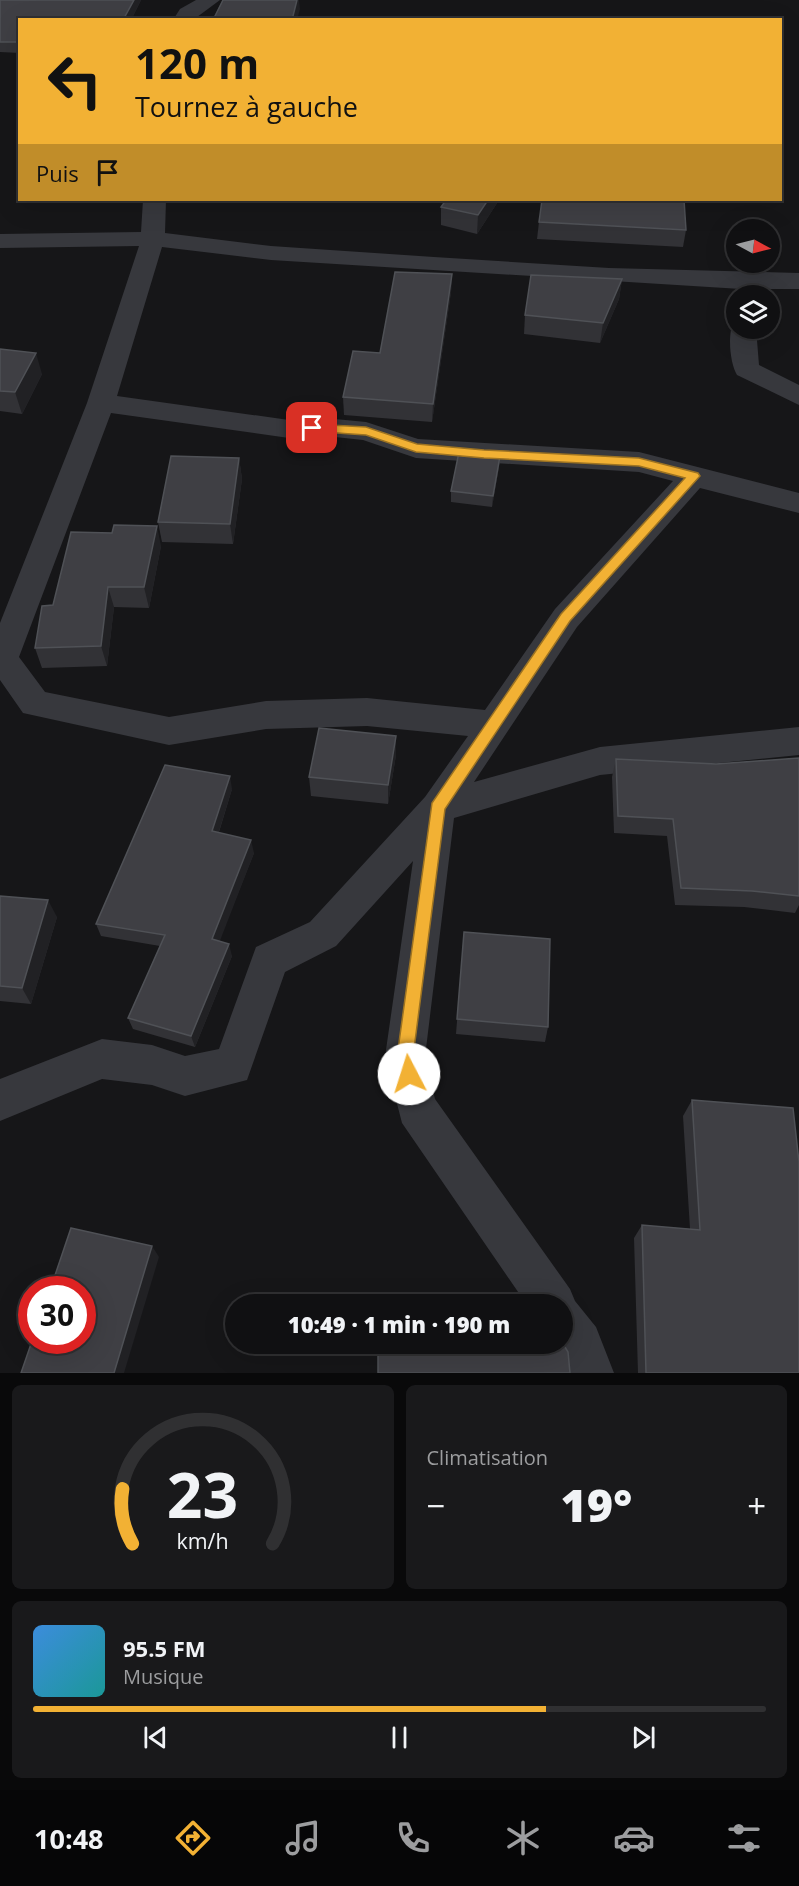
<!DOCTYPE html>
<html lang="fr">
<meta charset="utf-8">
<style>
:root{--surface:#101012;--page:#19191b;--text:#f1f3f6;--muted:#9c9d9f;--line:#303032;--accent:#f2b134}
body{margin:0;font-family:"Open Sans",sans-serif;background:var(--page);color:var(--text);height:100vh;display:flex;flex-direction:column;font-size:22px;white-space:nowrap}
*{box-sizing:border-box;margin:0}
p{font-size:20px;color:var(--muted)}
.icon{flex:none;width:33px;height:33px;fill:none;stroke:currentColor;stroke-width:2;stroke-linecap:round;stroke-linejoin:round}
.map{position:relative;height:1373px;overflow:hidden}
.details{display:flex;flex-direction:column;gap:12px;padding:12px;background:#09090a;flex:1}
.details>*{flex:none}
.hud{position:absolute;left:18px;top:18px;width:764px;height:183px;border-radius:0px;box-shadow:0 6px 24px #0002,0 0 0 2px var(--line);background:#f2b134;color:#111;overflow:hidden}
.needle{width:39px;rotate:97deg}
.tools{position:absolute;left:726px;top:219px;display:grid;gap:12px}
.tools a{display:grid;place-items:center;width:54px;height:54px;border-radius:50%;background:var(--surface);box-shadow:0 6px 24px #0002,0 0 0 2px var(--line);font-size:30px}
.speed{position:absolute;left:18px;top:1276px;display:flex;gap:12px;font-size:30px;font-weight:700;text-align:center}
.speed>*{display:grid;place-content:center;width:78px;height:78px;border-radius:50%;background:var(--surface);box-shadow:0 6px 24px #0002,0 0 0 2px var(--line);line-height:1}
.speed .limit{border:9px solid #d22;background:#fff;color:#111}
.pin{position:absolute;display:grid;place-items:center;width:51px;height:51px;color:#fff;margin:-26px;border-radius:12px;box-shadow:0 3px 9px #0006}
.me{position:absolute;width:66px;margin:-33px;rotate:355deg;stroke-linejoin:round;filter:drop-shadow(0 0 4px #0008)}
.turn{display:flex;align-items:center;gap:21px;height:126px;padding:0 18px;font-size:27px}
.turn .icon{width:78px;height:78px;stroke-width:2.5}
.turn b{display:block;font-size:42px;line-height:51px}
.then{display:flex;align-items:center;height:57px;padding:0 18px;background:#0003;gap:12px;font-size:22px}
.big{font-size:45px;font-weight:800;line-height:1.1}
.details .widget{flex:1;display:flex;flex-direction:column;justify-content:center;gap:9px;min-width:0;padding:0 21px;border-radius:9px;background:var(--page)}
.details .dial{align-items:center;gap:0}
.dial svg{height:156px;overflow:visible;fill:none;stroke:var(--line);stroke-width:7;stroke-linecap:round;text-anchor:middle}
.dial text{fill:var(--text);stroke:none}
.song{display:flex;align-items:center;gap:18px}
.cover{width:72px;height:72px;border-radius:9px;background:linear-gradient(135deg,hsl(210 70% 55%),hsl(180 70% 35%))}
.played{height:6px;border-radius:3px;background:linear-gradient(90deg,var(--accent) 70%,var(--line) 70%)}
.keys{display:flex;justify-content:space-around;direction:ltr}
.heat{display:flex;justify-content:space-between;align-items:center;font-size:33px;direction:ltr}
.details .tiles{flex:1;display:grid;gap:12px;grid-template-columns:1fr 1fr}
.widget:last-child{grid-column:span 2}
.trip{position:absolute;left:225px;top:1294px;width:348px;height:60px;border-radius:30px;background:var(--surface);box-shadow:0 6px 24px #0002,0 0 0 2px var(--line);font-weight:800;line-height:60px;text-align:center}
.tabs{display:flex;height:96px;justify-content:space-around;align-items:center;background:#060607;color:var(--muted)}
.tabs .icon{width:42px;height:42px}
.tabs .active{color:var(--accent)}
.tabs b{font-size:27px;color:var(--text)}
.map>svg:first-child{display:block}
.lines{fill:none;stroke-linecap:round;stroke-linejoin:round}
.minor{fill:#37383d;fill-rule:evenodd}
.wall{fill:#323236}
.shaded-wall{fill:#212124}
.building{fill:#3f3f44;stroke:#4f5156;stroke-width:1.5}
.route{fill:#f2b134;stroke:#9d7322;stroke-width:1.5}
</style>
<div class="map">
<svg width="799" height="1373" viewBox="0 0 799 1373">
<rect width="100%" height="100%" fill="#161618"/>
<g class="lines">
<g class="minor">
<polygon points="196,0 220,0 193,20 173,20 180,9"/>
<path d="M143 200H166L165 233 271 246 434 257 609 268 799 273V289H741L271 260 162 247 117 396 289 420 335 419 366 422 418 439 639 452 799 493V513L700 488 577 627 474 782 600 747 799 727V755L600 775 454 818 425 1057 435 1099 570 1289 575 1301 596 1327 614 1373H568L562 1357 553 1344H562V1305H527L402 1123 385 1057 413 861 336 946 285 972 247 1080 185 1096 152 1085 102 1079 0 1121V1079L102 1039 152 1045 185 1056 219 1049 256 947 310 922 425 797 468 736 367 726 266 729 169 745 23 713 0 680V623L87 403 139 246 0 248V234L141 232ZM111 413 289 438 335 437 363 440 416 458 639 472 673 481 555 609 485 710 367 698 266 701 169 717 45 692 19 657Z"/>
<path d="M734 322H736V328H756L759 365 799 385V405L737 375C730 364 727 333 734 322Z"/>
</g>
</g>
<g class="wall">
<polygon points="0,0 141,0 131,20 20,20 20,53 0,52"/>
<polygon points="499,200 477,234 441,225 441,207"/>
<polygon points="539,222 686,230 683,247 537,239"/>
<polygon points="452,274 451,292 432,422 344,415 343,397 380,353"/>
<polygon points="622,279 619,299 600,343 524,334 525,315"/>
<polygon points="0,349 42,374 22,414 0,411"/>
<polygon points="500,456 499,467 492,507 451,502 451,491"/>
<polygon points="239,458 242,479 233,544 162,542 158,522"/>
<polygon points="161,546 149,608 114,607 107,666 42,668 35,648 53,605"/>
<polygon points="396,736 396,755 388,804 311,796 309,777"/>
<polygon points="799,758 799,905 795,913 744,907 675,905 667,836 614,833 612,777 616,759 716,764"/>
<polygon points="232,789 219,832 254,853 219,941 232,956 195,1047 133,1029 128,1018 160,946 101,936 96,924"/>
<polygon points="0,896 57,917 31,1004 0,1001"/>
<polygon points="464,932 548,1027 545,1042 456,1034"/>
<polygon points="692,1100 799,1373 638,1373 634,1238 642,1225 690,1229 683,1116"/>
</g>
<g class="shaded-wall">
<polygon points="134,0 141,0 131,20 123,20"/>
<polygon points="297,0 299,0 300,9 297,20 292,20"/>
<polygon points="488,200 499,200 477,234 478,215"/>
<polygon points="452,274 451,292 432,422 433,404"/>
<polygon points="622,279 619,299 600,343 603,323"/>
<polygon points="36,353 42,374 22,414 15,392"/>
<polygon points="500,456 499,467 492,507 493,496"/>
<polygon points="239,458 242,479 233,544 230,524"/>
<polygon points="157,526 161,546 149,608 144,587"/>
<polygon points="108,587 114,607 107,666 101,646"/>
<polygon points="396,736 396,755 388,804 388,785"/>
<polygon points="230,776 232,789 215,844 212,831"/>
<polygon points="251,840 254,853 216,951 212,939"/>
<polygon points="48,900 57,917 31,1004 22,988"/>
<polygon points="229,944 232,956 195,1047 191,1036"/>
<polygon points="152,1246 159,1257 124,1373 114,1373"/>
</g>
<g class="building">
<polygon points="0,0 134,0 123,20 83,20 43,17 43,20 20,20 20,42 0,42"/>
<polygon points="223,0 297,0 292,20 213,20"/>
<polygon points="446,200 488,200 478,215 441,207"/>
<polygon points="542,200 684,200 686,230 539,222"/>
<polygon points="395,272 452,274 433,404 343,397 353,351 380,353"/>
<polygon points="531,275 622,279 603,323 525,315"/>
<polygon points="0,349 36,353 15,392 0,391"/>
<polygon points="459,452 500,456 493,496 451,491"/>
<polygon points="171,456 239,458 230,524 158,522"/>
<polygon points="114,525 157,526 144,587 108,587 101,646 35,648 42,606 53,605 71,532 112,533"/>
<polygon points="319,728 396,736 388,785 309,777"/>
<polygon points="799,758 799,896 752,891 681,888 673,819 618,816 616,759 716,764"/>
<polygon points="165,765 230,776 212,831 251,840 212,939 229,944 191,1036 128,1018 165,935 96,924"/>
<polygon points="0,896 48,900 22,988 0,986"/>
<polygon points="464,932 550,939 548,1027 457,1019"/>
<polygon points="692,1100 793,1108 799,1162 799,1373 646,1373 642,1225 700,1230"/>
<polygon points="71,1228 152,1246 114,1373 21,1373 32,1341 82,1341 82,1290 50,1290"/>
<polygon points="562,1342 568,1352 570,1373 378,1373 378,1344 562,1344"/>
</g>
<polygon class="route" points="312,424 366,427 417,444 484,450 639,458 698,473 700,476 570,621 445,809 413,1057 418,1074 415,1080 409,1082 403,1080 397,1057 432,803 561,614 685,478 639,466 484,458 416,452 366,435 308,431 306,428"/>
</svg>
<div class="tools">
<a><svg class="needle" viewBox="-14 -14 28 28"><path d="M0-13l5 13h-10z" fill="#e53935"/><path d="M0 13l5-13h-10z" fill="#9c9d9f"/></svg></a>
<a><svg class="icon" aria-label="layers" viewBox="0 0 24 24"><path d="M12 4l9 5-9 5-9-5zM3 14l9 5 9-5"/></svg></a>
</div>
<div class="speed"><div class="limit">30</div></div>
<div class="pin" style="left:312px;top:428px;background:#d93025"><svg class="icon" aria-label="arrive" viewBox="0 0 24 24"><path d="M6 21V4h12l-3 4 3 4H6"/></svg></div>
<svg class="me" style="left:409px;top:1074px" viewBox="-20 -20 40 40"><circle r="19" fill="#fff"/><path d="M0-13L10 11 0 6-10 11z" fill="#f2b134"/></svg>
<div class="trip">10:49 · 1 min · 190 m</div>
<div class="hud">
<div class="turn"><svg class="icon" aria-label="left" viewBox="0 0 24 24"><path d="M17 20v-9H6M10 6l-5 5 5 5"/></svg><div><b>120 m</b>Tournez à gauche</div></div>
<div class="then">Puis<svg class="icon" aria-label="arrive" viewBox="0 0 24 24"><path d="M6 21V4h12l-3 4 3 4H6"/></svg></div>
</div>
</div>
<section class="details">
<div class="tiles">
<div class="widget dial"><svg viewBox="0 0 100 80">
<path d="M14 69A42 42 0 1 1 86 69"/>
<path d="M14 69A42 42 0 0 1 9 41" stroke="#f2b134"/>
<text x="50" y="56" font-size="32" font-weight="700">23</text>
<text x="50" y="72" font-size="11">km/h</text>
</svg></div>
<div class="widget"><p>Climatisation</p>
<div class="heat"><a>−</a><b class="big">19°</b><a>+</a></div>
</div>
<div class="widget">
<div class="song"><i class="cover"></i><div><b>95.5 FM</b><p>Musique</p></div></div>
<div class="played"></div>
<div class="keys"><svg class="icon" aria-label="previous" viewBox="0 0 24 24"><path d="M18 5L8 12l10 7zM5 5v14"/></svg><svg class="icon" aria-label="pause" viewBox="0 0 24 24"><path d="M8 5v14M16 5v14"/></svg><svg class="icon" aria-label="next" viewBox="0 0 24 24"><path d="M6 5l10 7-10 7zM19 5v14"/></svg></div>
</div>
</div>
</section>
<nav class="tabs">
<b>10:48</b>
<svg class="icon active" aria-label="directions" viewBox="0 0 24 24"><path d="M12 3l9 9-9 9-9-9zM9 14v-3h6M13 9l2 2-2 2"/></svg>
<svg class="icon" aria-label="music" viewBox="0 0 24 24"><path d="M9 18V5l10-2v13"/><circle cx="6" cy="18" r="3"/><circle cx="16" cy="16" r="3"/></svg>
<svg class="icon" aria-label="phone" viewBox="0 0 24 24"><path d="M5 4h4l2 5-3 2q2 4 5 5l2-3 5 2v4C11 20 4 13 5 4z"/></svg>
<svg class="icon" aria-label="climate" viewBox="0 0 24 24"><path d="M12 3v18M4 7l16 10M4 17L20 7"/></svg>
<svg class="icon" aria-label="car" viewBox="0 0 24 24"><path d="M5 17H2v-5l4-1 3-4h7l3 4 3 1v5h-3M9 17h6M6 11h13"/><circle cx="7" cy="17" r="2"/><circle cx="17" cy="17" r="2"/></svg>
<svg class="icon" aria-label="filters" viewBox="0 0 24 24"><path d="M4 7h16M4 17h16"/><circle cx="9" cy="7" r="2"/><circle cx="15" cy="17" r="2"/></svg>
</nav>
